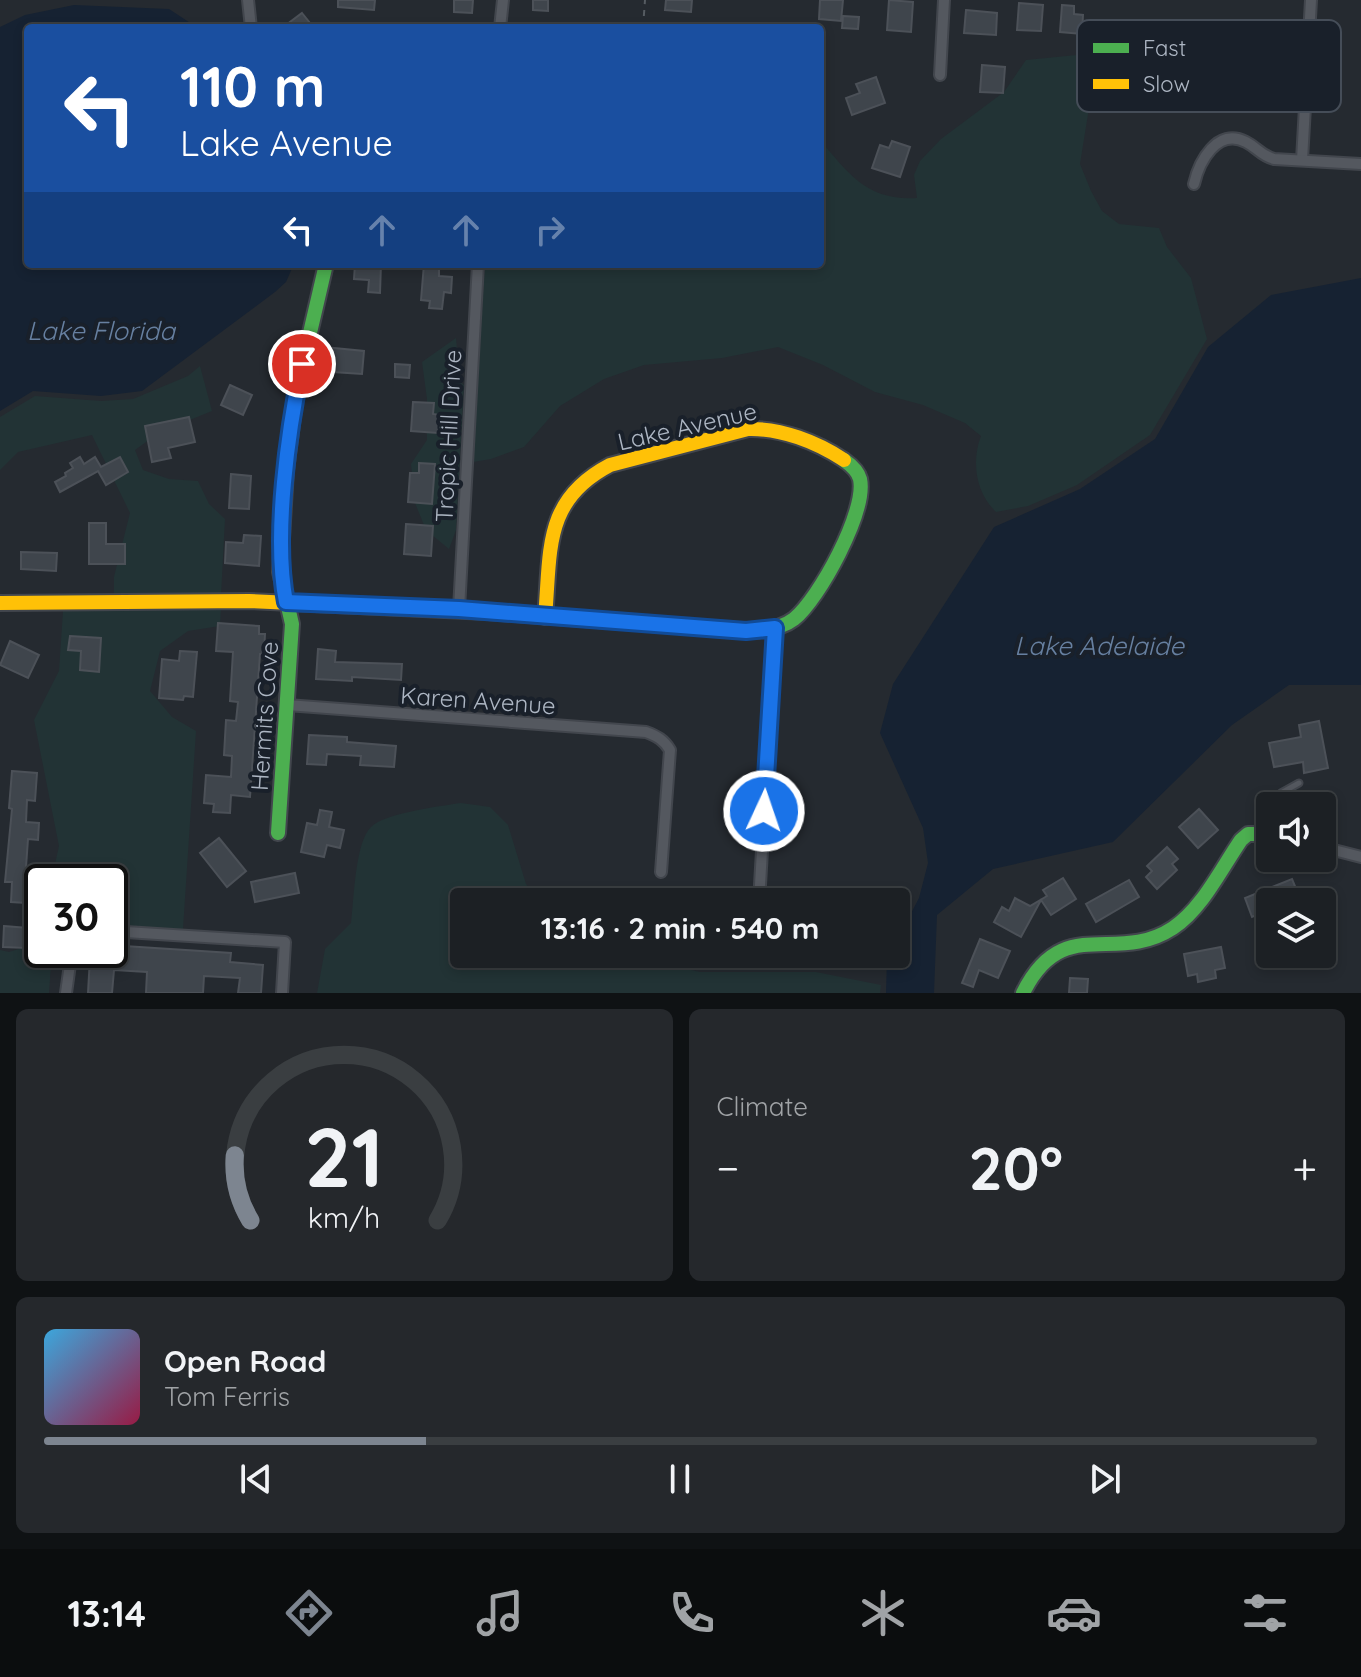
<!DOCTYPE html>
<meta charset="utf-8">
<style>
:root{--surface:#1c2024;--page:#25282c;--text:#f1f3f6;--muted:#a0a3a6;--line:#3a3e41;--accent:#7d8590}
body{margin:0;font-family:Quicksand,sans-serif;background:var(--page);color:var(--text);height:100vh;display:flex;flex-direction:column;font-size:30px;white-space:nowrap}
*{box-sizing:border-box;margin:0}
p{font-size:26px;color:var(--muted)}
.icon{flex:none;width:44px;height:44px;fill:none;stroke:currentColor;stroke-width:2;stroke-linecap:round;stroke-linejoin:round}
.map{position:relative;height:993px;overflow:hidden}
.details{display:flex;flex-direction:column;gap:16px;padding:16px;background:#0f1214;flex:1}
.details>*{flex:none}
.banner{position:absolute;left:24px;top:24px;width:800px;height:244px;border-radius:8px;box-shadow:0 4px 12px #0003,0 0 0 2px var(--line);background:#1a4fa0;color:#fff;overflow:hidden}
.fabs{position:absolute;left:1256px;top:792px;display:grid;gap:16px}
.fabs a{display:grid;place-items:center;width:80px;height:80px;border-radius:8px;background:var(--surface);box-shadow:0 4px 12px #0003,0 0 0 2px var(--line);font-size:40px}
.speed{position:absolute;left:24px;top:864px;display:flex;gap:16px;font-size:40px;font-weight:700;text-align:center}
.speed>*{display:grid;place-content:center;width:104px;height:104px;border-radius:50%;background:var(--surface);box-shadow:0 4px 12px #0003,0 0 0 2px var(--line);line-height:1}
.speed .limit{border:4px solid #111;border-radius:12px;background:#fff;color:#111}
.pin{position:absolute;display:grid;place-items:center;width:68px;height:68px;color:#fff;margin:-34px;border:4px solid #fff;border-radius:50%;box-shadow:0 2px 8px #0007}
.me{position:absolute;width:88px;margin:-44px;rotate:3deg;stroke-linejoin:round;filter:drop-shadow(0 0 6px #0008)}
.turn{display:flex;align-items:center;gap:28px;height:168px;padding:0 24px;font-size:36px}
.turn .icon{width:104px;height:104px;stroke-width:2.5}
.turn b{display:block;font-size:56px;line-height:68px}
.lanes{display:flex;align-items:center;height:76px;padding:0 24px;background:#0003;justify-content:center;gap:40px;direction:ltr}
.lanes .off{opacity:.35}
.big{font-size:60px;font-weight:700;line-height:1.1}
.details .card{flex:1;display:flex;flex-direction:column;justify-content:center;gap:12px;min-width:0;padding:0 28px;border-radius:12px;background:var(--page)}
.details .dial{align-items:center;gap:0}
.dial svg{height:208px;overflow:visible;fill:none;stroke:var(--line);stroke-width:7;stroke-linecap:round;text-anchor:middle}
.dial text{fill:var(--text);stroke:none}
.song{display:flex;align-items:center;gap:24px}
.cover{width:96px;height:96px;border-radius:12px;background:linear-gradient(135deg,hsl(200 70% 55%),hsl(340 70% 35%))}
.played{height:8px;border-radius:4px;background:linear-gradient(90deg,var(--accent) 30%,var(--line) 30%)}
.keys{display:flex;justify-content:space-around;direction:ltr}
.heat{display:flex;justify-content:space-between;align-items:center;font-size:44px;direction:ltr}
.details .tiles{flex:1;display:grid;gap:16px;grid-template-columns:1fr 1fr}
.card:last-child{grid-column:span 2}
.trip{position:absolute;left:450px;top:888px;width:460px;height:80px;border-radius:8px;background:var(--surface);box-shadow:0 4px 12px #0003,0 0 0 2px var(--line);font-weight:700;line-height:80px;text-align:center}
.dock{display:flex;height:128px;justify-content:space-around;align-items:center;background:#0b0d0e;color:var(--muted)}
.dock .icon{width:56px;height:56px}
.dock .active{color:var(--accent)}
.dock b{font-size:36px;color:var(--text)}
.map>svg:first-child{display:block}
.green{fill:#223335}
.water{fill:#162232}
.building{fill:#3f454c;stroke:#4c5158;stroke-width:2}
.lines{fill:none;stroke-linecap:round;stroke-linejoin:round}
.lane-casing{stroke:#42464d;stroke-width:9}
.street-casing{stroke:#42464d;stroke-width:14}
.fast-casing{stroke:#42464d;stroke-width:18}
.slow-casing{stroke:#42464d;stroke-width:18}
.path{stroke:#565c62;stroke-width:2;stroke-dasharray:6 6;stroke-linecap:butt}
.lane{stroke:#54585f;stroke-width:5}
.street{stroke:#54585f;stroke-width:10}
.fast{stroke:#4caf50;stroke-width:14}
.slow{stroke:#ffc107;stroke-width:14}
.route-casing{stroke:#114b97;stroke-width:20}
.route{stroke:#1a73e8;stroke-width:14}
.labels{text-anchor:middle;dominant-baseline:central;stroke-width:8;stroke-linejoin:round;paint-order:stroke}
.street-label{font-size:24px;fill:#adb6c3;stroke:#19202a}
.water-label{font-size:26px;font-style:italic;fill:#6780a1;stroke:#19202a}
.key{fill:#19202a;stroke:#454d58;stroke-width:2}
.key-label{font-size:22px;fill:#adb6c3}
</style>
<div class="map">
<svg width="1361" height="993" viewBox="0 0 1361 993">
<rect width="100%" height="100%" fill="#252a30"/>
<g class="green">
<path d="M1087 54 1100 82 1099 91 1089 108 1080 164 1091 191 1102 211 1119 224 1159 228 1167 247 1191 278 1207 339 1150 435 1077 485 1028 506 996 512C976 493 971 462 981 436L965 423 923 405 875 392 823 365 778 347 722 358 644 365 604 379 560 406 524 447 491 459 473 462 485 264H820V140C849 174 867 201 917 198L914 175 920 161 941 139 1004 92 1026 60Z"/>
<polygon points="456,338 460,382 464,385 456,530 449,549 426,530 415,503 411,464 427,440 427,399 422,362"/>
<polygon points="200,366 212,411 160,432 135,450 143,470 169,479 198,481 209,504 225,519 221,596 114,598 114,577 130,513 92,435 18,452 0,470 0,417 35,396 101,401 133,399 188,376"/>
<polygon points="221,607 220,626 188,631 160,651 150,691 172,717 196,731 183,929 110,925 110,882 51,882 59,846 34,720 59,671 63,611"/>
<path d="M461 803 490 807 508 825 526 884 541 902H464V954H623L700 972H816L881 985 880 993H317L325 949 351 923C354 900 355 842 371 827 385 813 441 806 461 803Z"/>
<polygon points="42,913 42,950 52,950 49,993 0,993 0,950 9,952 28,946"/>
</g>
<g class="water">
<polygon points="74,5 169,9 198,28 28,28 28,264 294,264 286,282 275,292 142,391 101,396 33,391 0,411 0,27 25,15"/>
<polygon points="1361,278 1361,685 1289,685 1232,725 1113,842 993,869 937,915 934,993 886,993 887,958 889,954 896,954 896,942 919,898 928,863 923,828 880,733 893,684 994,527 1080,489 1155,439 1208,347 1271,295"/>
</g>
<g class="building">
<polygon points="338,0 375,0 374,10 338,7"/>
<polygon points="454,0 473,0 472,13 454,12"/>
<polygon points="533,0 548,0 548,11 533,10"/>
<polygon points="666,0 692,0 691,12 665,10"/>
<polygon points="820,0 843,0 841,21 819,19"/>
<polygon points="889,0 913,2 911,32 887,30"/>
<polygon points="1019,3 1043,5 1041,31 1017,30"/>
<polygon points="1062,5 1074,6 1074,14 1083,15 1082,34 1060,32"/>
<polygon points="966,10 997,13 996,35 964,33"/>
<polygon points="302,13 314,28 282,28"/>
<polygon points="843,16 859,17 858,29 842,28"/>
<polygon points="982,65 1005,67 1003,93 980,92"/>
<polygon points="876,77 885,103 852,115 846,98 860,93 856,84"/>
<polygon points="892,141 910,147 900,177 872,168 880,145 889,148"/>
<polygon points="355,264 381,264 380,293 368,292 369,280 354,279"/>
<polygon points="424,264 439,264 439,276 452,277 451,293 444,292 442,309 429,308 430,301 421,300"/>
<polygon points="324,347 364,351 362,374 333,372 334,357 323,356"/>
<polygon points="395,364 410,365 409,378 395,377"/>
<polygon points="230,385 252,395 243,415 221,405"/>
<polygon points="413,402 434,403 433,414 440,415 438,433 411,431"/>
<polygon points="189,417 195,442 168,448 171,458 152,462 145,426"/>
<polygon points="80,457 84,464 95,457 101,467 120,457 128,472 106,485 98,471 60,492 55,482 66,476 65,473 73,468 70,463"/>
<polygon points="419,463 435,464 432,504 408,502 410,473 419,473"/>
<polygon points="231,474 251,476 249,509 229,508"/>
<polygon points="89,523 106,523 106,544 125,544 125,564 89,564"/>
<polygon points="406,524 433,526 431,556 404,554"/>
<polygon points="244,535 261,536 259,566 225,563 226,542 243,543"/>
<polygon points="21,552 57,553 56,571 21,569"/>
<polygon points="218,623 259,626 259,634 265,634 264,654 260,654 250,797 231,795 230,813 213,812 214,804 204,803 206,775 231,777 232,756 224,755 226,720 236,721 238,702 230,701 233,652 216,651"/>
<polygon points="70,636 101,638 99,672 80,670 81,651 68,650"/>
<polygon points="10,641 39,655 28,678 0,665"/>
<polygon points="318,649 336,651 335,662 402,664 401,680 352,677 352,681 316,679"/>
<polygon points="180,651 197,652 193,697 184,696 183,700 159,698 162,659 179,661"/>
<polygon points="1319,721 1328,768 1304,773 1303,762 1274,767 1269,743 1301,737 1299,725"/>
<polygon points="309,735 347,737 347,742 396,746 394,767 360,765 361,756 327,754 326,765 307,764"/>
<polygon points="12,771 37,773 35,801 27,800 26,822 39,823 38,840 28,839 26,867 35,867 34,886 42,886 42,904 11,902 12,882 5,882 12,809 9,808"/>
<polygon points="1199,809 1218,830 1198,848 1179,827"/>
<polygon points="320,810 332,812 329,827 344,830 340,848 327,845 324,857 301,852 307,823 317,825"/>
<polygon points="219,838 246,871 227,887 200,853"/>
<polygon points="1167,847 1178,859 1172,864 1177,870 1157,889 1146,877 1152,871 1147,866"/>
<polygon points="295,873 299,893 255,902 251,882"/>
<polygon points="1063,878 1076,899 1051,915 1041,900 1021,937 994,922 1002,907 1009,911 1015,898 1030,906 1047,896 1043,890"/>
<polygon points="1292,879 1299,896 1284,902 1270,902 1270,909 1252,917 1245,898"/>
<polygon points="1129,880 1139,897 1096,922 1086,904"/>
<polygon points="4,926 28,928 27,948 3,947"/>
<polygon points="980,939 1010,951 998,978 979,970 973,987 962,983"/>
<polygon points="124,946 231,953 230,962 263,965 261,993 238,993 240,978 204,976 203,993 146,993 147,972 114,970 112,993 88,993 90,957 97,957 97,950 123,950"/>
<polygon points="1221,947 1225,968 1215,970 1216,978 1198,982 1197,974 1188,976 1184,954"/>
<polygon points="1070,978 1088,979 1087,993 1069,993"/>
</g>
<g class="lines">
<defs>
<polyline id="lane" points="1278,806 1281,793 1299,783"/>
<g id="street">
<polyline points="248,0 251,28"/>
<polyline points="500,28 503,0"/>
<polyline points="940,75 944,0"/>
<polyline points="1302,160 1311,0"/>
<path d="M1194 184C1199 162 1217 127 1246 142 1258 148 1260 155 1274 159L1361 164"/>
<polyline points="459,609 478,264"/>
<path d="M287 705 646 732C657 736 664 740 670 750L661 872"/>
<polyline points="1322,847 1361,857"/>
<polyline points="759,902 775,628"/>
<polyline points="110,931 285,942 282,993"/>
<polyline points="66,993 72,950"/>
</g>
<g id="fast">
<path d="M488 612 746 631C762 631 781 629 794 619 819 599 867 511 860 479 858 471 851 465 844 460"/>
<polyline points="278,833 292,624 280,572 286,470 296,393 326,264"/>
<path d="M1023 993C1063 912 1115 966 1173 928 1202 909 1221 869 1241 840L1248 834H1270"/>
</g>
<g id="slow">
<polyline points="0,603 249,601 488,612"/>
<path d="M545 617C551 550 543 500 610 465L748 429C781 428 817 442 844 460"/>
</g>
</defs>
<use href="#lane" class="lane-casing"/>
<use href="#street" class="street-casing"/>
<use href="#fast" class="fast-casing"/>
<use href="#slow" class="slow-casing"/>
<polyline class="path" points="643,28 645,0"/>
<use href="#lane" class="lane"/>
<use href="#street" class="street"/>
<use href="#fast" class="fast"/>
<use href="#slow" class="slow"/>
</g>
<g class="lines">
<defs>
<path id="route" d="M302 364C288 431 273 536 286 602L459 609 746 631 775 628 764 811"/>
</defs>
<use href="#route" class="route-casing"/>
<use href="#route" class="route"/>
</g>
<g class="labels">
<g class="street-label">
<text transform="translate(687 426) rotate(-13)">Lake Avenue</text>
<text transform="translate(448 436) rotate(-87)">Tropic Hill Drive</text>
<text transform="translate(478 700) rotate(4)">Karen Avenue</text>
<text transform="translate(264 716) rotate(-86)">Hermits Cove</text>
</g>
<g class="water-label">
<text x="101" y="330">Lake Florida</text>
<text x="1099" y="645">Lake Adelaide</text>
</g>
</g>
<rect x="1077" y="20" width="264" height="92" rx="12" class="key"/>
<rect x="1093" y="43" width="36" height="10" fill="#4caf50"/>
<rect x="1093" y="79" width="36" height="10" fill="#ffc107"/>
<g class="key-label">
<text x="1143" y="56">Fast</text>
<text x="1143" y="92">Slow</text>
</g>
</svg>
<div class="fabs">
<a><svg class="icon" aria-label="sound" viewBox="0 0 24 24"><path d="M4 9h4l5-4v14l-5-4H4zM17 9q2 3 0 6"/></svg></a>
<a><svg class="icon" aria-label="layers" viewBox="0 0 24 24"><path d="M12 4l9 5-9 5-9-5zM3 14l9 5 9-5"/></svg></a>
</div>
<div class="speed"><div class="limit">30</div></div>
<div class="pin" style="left:302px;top:364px;background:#d93025"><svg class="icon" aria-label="arrive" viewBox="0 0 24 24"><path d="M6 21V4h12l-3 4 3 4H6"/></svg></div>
<svg class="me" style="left:764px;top:811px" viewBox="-20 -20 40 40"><circle r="17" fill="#1a73e8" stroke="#fff" stroke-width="3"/><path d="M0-11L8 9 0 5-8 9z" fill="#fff"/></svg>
<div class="trip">13:16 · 2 min · 540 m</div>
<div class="banner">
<div class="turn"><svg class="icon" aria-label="left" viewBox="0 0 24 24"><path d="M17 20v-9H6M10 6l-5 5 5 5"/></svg><div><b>110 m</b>Lake Avenue</div></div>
<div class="lanes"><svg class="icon" aria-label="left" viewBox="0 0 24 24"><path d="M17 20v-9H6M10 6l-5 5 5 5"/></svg><svg class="icon off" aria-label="ahead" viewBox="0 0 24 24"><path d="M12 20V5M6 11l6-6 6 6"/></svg><svg class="icon off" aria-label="ahead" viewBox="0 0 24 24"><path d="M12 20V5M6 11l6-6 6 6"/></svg><svg class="icon off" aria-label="right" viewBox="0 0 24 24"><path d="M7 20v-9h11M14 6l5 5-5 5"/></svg></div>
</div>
</div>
<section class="details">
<div class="tiles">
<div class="card dial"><svg viewBox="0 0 100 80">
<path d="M14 69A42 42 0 1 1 86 69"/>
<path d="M14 69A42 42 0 0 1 8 44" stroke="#7d8590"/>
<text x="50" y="56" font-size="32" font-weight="700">21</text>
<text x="50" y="72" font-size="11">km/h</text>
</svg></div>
<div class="card"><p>Climate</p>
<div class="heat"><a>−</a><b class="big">20°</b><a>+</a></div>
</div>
<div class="card">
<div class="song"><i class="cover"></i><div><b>Open Road</b><p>Tom Ferris</p></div></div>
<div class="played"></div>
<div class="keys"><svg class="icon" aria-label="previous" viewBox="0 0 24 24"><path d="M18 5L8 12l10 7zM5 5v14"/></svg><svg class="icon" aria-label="pause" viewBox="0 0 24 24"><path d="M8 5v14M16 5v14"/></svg><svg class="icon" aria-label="next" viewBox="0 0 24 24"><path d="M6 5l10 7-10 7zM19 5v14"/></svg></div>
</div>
</div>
</section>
<nav class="dock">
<b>13:14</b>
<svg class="icon active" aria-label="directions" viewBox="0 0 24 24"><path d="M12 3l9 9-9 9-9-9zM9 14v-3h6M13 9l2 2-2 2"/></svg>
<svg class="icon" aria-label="music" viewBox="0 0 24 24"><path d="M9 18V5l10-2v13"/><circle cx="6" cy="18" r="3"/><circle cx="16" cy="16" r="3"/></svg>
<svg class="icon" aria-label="phone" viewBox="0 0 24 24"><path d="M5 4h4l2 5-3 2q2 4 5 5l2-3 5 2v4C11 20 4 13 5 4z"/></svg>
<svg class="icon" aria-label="climate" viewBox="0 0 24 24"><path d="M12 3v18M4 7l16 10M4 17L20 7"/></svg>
<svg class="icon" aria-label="car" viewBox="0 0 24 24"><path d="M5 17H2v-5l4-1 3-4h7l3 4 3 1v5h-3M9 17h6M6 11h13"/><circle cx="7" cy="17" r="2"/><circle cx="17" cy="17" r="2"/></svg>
<svg class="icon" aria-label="filters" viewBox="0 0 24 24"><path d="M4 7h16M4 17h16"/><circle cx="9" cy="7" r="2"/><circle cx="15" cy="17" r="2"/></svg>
</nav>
